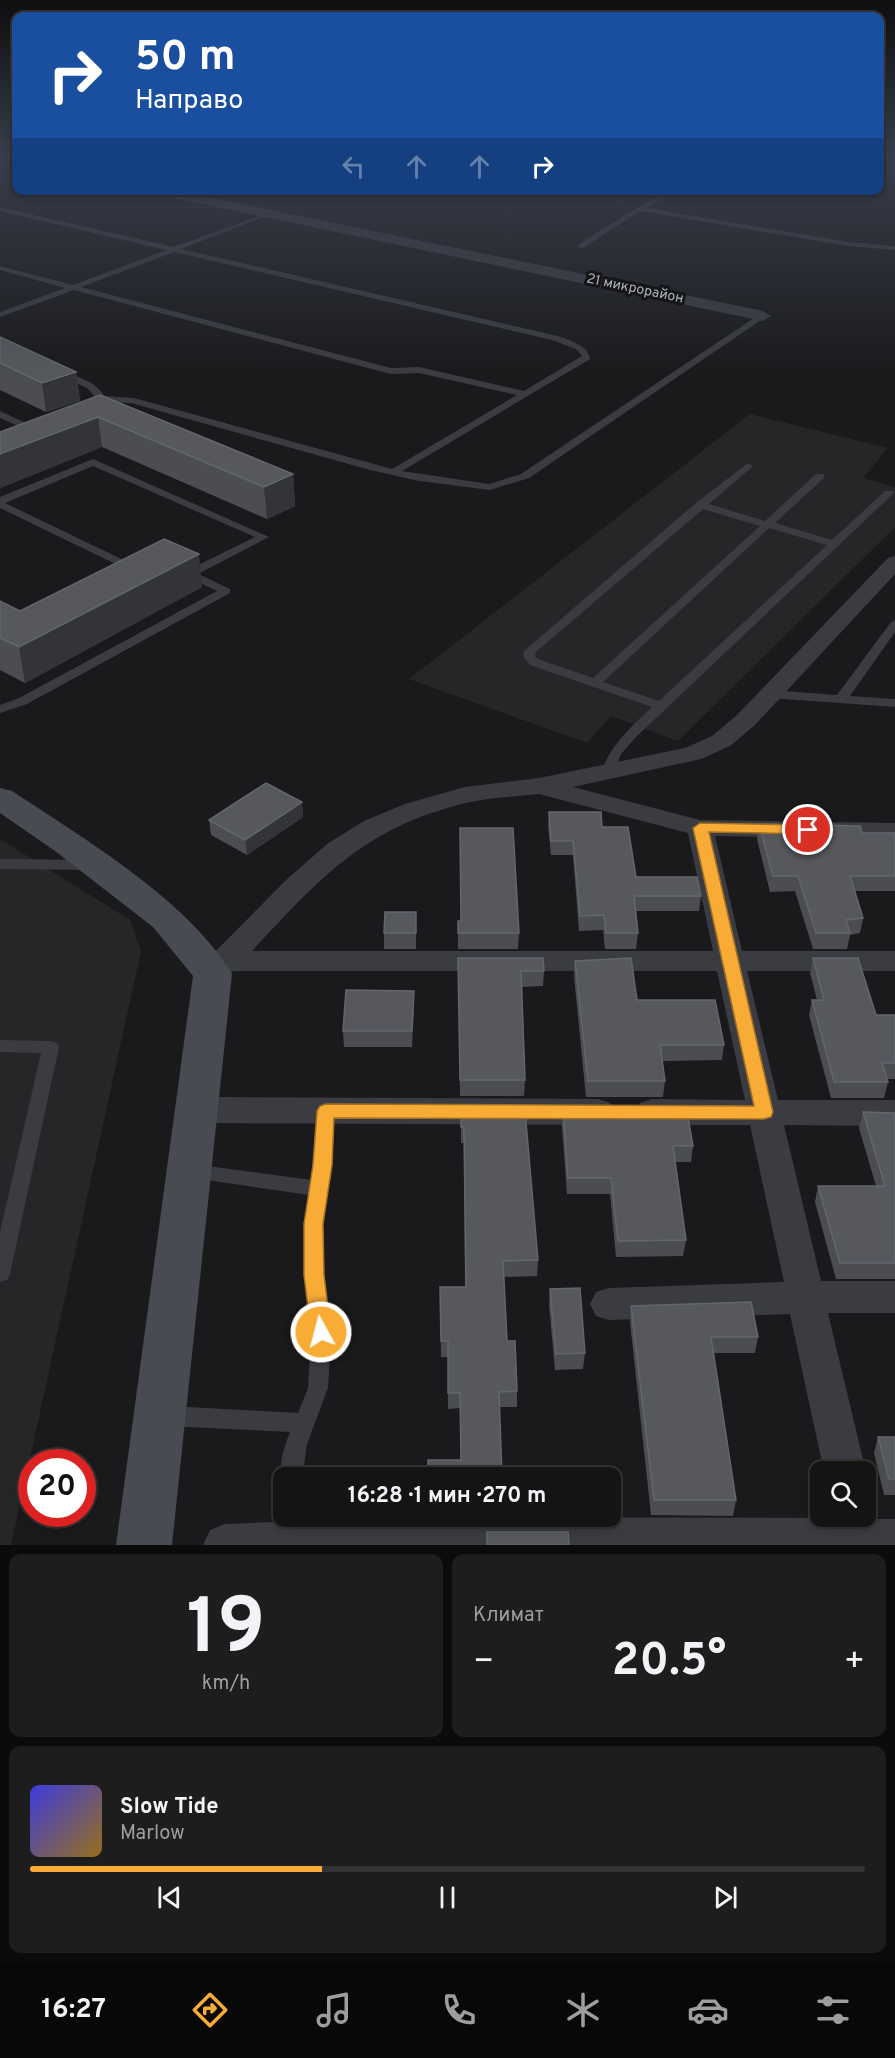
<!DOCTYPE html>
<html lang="ru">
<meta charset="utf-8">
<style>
:root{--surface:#141415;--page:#1d1d1e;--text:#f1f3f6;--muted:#9d9ea0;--line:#333334;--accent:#f8ac36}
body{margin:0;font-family:Overpass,sans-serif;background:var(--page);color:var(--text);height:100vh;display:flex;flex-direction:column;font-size:22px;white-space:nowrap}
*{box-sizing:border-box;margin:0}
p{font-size:20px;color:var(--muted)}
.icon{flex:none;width:33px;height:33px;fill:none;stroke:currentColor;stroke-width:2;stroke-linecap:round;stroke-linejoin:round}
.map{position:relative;height:1545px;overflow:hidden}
.panel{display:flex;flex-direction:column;gap:9px;padding:9px;background:#0b0b0c;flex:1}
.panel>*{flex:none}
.hud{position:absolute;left:12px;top:12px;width:872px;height:183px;border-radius:12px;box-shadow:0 3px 9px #0003,0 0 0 2px var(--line);background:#1a4fa0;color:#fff;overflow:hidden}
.fabs{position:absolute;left:810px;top:1461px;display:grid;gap:12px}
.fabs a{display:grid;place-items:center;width:66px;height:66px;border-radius:12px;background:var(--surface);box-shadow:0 3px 9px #0003,0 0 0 2px var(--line);font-size:30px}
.speed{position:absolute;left:18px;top:1449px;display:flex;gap:12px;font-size:30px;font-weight:700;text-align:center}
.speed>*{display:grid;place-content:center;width:78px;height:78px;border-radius:50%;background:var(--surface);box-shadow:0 3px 9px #0003,0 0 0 2px var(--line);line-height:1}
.speed .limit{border:9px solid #d22;background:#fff;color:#111}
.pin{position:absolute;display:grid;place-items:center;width:51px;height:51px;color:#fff;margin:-26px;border:3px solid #fff;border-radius:50%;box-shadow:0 2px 6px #0007}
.me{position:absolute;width:66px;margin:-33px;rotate:353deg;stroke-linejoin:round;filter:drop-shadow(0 0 4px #0008)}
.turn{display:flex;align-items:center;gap:21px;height:126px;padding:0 24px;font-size:27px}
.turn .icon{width:78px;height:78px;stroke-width:2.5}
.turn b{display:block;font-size:42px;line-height:51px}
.lanes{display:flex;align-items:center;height:57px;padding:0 24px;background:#0003;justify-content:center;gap:30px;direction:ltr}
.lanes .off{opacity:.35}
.big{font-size:45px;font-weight:700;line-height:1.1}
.panel .card{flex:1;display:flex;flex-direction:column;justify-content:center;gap:9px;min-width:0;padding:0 21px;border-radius:12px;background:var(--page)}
.panel .dial{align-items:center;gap:0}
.dial b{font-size:78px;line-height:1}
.song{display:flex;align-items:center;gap:18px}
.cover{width:72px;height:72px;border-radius:9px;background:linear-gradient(135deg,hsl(240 70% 55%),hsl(40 70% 35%))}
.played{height:6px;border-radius:3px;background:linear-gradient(90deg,var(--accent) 35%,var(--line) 35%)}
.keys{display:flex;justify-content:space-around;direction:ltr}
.heat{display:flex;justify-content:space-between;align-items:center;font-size:33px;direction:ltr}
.panel .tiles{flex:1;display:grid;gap:9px;grid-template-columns:1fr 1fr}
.card:last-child{grid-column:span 2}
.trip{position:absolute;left:273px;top:1467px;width:348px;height:60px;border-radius:12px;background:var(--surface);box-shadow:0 3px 9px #0003,0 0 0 2px var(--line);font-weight:700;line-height:60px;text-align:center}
.menu{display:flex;height:96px;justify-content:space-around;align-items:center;background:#080808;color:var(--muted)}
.menu .icon{width:42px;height:42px}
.menu .selected{color:var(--accent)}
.menu b{font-size:27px;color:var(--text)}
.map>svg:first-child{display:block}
.built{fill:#262629}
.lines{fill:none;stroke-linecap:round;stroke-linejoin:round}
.path{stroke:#414348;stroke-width:2;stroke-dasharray:1.5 2;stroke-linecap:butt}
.lane{fill:#3b3c41;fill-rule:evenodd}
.street{fill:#3b3c41;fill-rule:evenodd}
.secondary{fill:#484b51;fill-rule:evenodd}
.wall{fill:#4b4d51}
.shaded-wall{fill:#333437}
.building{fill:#56585d;stroke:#63666c;stroke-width:1.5}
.route{fill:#f8ac36;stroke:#a17023;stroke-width:1.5}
.labels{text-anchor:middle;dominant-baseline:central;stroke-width:6;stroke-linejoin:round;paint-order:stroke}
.far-street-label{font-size:14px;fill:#acb2bc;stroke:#151517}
</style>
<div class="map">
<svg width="895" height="1545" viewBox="0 0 895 1545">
<rect width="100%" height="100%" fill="#1a1a1c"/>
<g class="built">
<polygon points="750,414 888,448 863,478 895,487 895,527 678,741 611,716 587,743 409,679"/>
<polygon points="0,839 130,920 141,951 11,1545 0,1545"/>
</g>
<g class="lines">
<polyline class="path" points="601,190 624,204"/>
<g class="lane">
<polygon points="879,168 895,170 895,174 879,172"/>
<polygon points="669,190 678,190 646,208 848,242 895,246 895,250 848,246 640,211 583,248 576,246 637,208"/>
<path d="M0 207 173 247 268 213V215L181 249 558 336C571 341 588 345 590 359L402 471 489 484 521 474 760 314 767 316 529 478 490 490 419 481 370 470 131 403 103 402 93 404 91 402 96 398 87 388 56 374 60 371C76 376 96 381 104 396L134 398 392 469 517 395 419 373 391 374 74 290 0 317V312L65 288 0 270V266L73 285 166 250 0 211ZM174 252 552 340 576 349 582 356 524 391 419 367 391 368 81 287Z"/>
<polygon points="0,411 28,424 30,426 0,443 0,436 18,426 0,418"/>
<polygon points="93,459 269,537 198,574 230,589 230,593 27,704 0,713 0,705 19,698 217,591 185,576 178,571 184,568 190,569 255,537 93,466 5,503 140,568 140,572 132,572 0,508 0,497"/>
<path d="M748 463 753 466 751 468 709 504 765 521 816 474H824V478L775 523 832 540 885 491H893L894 493 636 737 621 754 614 773H604L602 770C612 743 632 726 652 707L530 665 523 656 524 651 696 503ZM703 509 760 526 593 678 538 659 535 656 536 652ZM769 528 827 545 659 701 603 682Z"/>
<polygon points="895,620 895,632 850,696 895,699 895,707 770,698 764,694 770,690 837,695 891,622"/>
<polygon points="0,859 90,860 97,865 90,870 0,869"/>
<polygon points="0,1040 51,1041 57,1043 59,1047 10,1274 7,1280 0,1282 0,1232 41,1053 0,1052"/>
<path d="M326 1104 332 1106 335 1111 331 1165 323 1224 324 1275 331 1332 328 1388 307 1444 302 1478H284V1486C276 1471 284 1447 290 1432L169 1426 161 1423 158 1416 161 1409 169 1406 298 1413 308 1388 311 1332 304 1275 305 1224 309 1195 193 1178 187 1176 184 1171 187 1166 193 1164 311 1180 317 1111 320 1106Z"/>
</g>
<g class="street">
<polygon points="0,159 16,159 16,164 2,161"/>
<polygon points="148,190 174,190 763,311 771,316 763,321 154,194"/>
<path d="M895 556V574L754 726 730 746 701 759 573 787 700 820 895 823V839L715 836 742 951H895V971H747L778 1100H895V1126L784 1125 821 1281H895V1313H828L866 1472H824L790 1314 609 1320 596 1316 590 1304 596 1292 609 1288 784 1282 750 1125H652L640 1121 635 1112 640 1103 652 1099 745 1100 717 971H233C223 982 217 986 202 981L198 974 213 954 285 881 327 844 364 821 405 804 465 787 539 778 685 748 712 736 736 716 888 558ZM539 794 688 833 713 951H252C320 878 365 827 466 803 490 797 515 797 539 794Z"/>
<polygon points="195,1097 598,1099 610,1103 615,1112 610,1121 598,1125 195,1123 183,1119 178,1110 183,1101"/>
<polygon points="866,1499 870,1501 877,1519 895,1519 895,1545 203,1545 210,1530 225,1524 404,1517 834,1518 834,1516 866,1516"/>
</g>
<path class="secondary" d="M0 788 12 791C83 838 188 900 232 974L172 1545H116L193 976 153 927 55 851 0 813Z"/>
</g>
<g class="wall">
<polygon points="0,337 76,372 80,401 46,412 0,390"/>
<polygon points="100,395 293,474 295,506 267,519 102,447 0,488"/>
<polygon points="202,587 25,683 0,670 0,601 20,611"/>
<polygon points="302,802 303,817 247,855 211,835 209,820"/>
<polygon points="549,812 602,827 636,877 701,896 699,911 636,911 638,933 636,949 605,949 603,930 579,931 573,855 551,855 548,826"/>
<polygon points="759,824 862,833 895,833 895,891 855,891 863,918 860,933 850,935 847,949 813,949 795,891 770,892 757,839"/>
<polygon points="416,912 416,949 384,949 384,933"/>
<polygon points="458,921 519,933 518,949 458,949"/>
<polygon points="458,958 544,971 543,986 522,987 525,1080 524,1096 460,1096"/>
<polygon points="813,958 876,1015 895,1015 895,1079 887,1079 888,1082 884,1098 831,1098 809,1015 812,1000 817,1000 810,973"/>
<polygon points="575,961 637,1000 724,1045 722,1060 662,1061 665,1081 663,1097 586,1097 574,976"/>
<polygon points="414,991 412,1047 344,1047 343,1031"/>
<polygon points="461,1110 538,1260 537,1276 504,1277 507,1341 517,1391 517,1407 500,1407 461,1460 460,1408 448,1409 448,1357 441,1357 440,1287 465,1287 464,1143 461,1143"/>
<polygon points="563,1111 693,1146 691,1162 675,1162 686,1240 683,1256 616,1257 610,1194 567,1194 562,1127"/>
<polygon points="863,1112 895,1113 895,1279 836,1279 815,1202 818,1186 876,1186 859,1128"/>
<polygon points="550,1289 585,1353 583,1369 555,1370 549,1305"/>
<polygon points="631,1306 758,1337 755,1353 714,1353 736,1500 733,1516 651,1515 630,1322"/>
<polygon points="878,1437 895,1437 895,1495 884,1495 874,1453"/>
</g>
<g class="shaded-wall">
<polygon points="76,372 80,401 46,412 42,383"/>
<polygon points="98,417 102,447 0,488 0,454"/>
<polygon points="293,474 295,506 267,519 264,487"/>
<polygon points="199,554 202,587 25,683 19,647"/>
<polygon points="302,802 303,817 247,855 245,840"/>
<polygon points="414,991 414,1007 412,1047 412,1031"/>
</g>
<g class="building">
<polygon points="0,337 76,372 42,383 0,363"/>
<polygon points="100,395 293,474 264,487 98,417 0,454 0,432"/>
<polygon points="164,539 199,554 19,647 0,638 0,601 20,611"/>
<polygon points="266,783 302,802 245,840 209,820"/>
<polygon points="549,812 601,812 602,827 628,827 636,877 697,877 701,896 634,896 638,933 606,933 604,915 580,916 573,841 551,841"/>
<polygon points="759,824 860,826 862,833 895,833 895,876 850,876 863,918 846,920 850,933 816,933 798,876 773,876"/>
<polygon points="460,828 513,828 519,933 458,933 458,921 461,921"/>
<polygon points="385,912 416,912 416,933 384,933"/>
<polygon points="458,958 543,958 544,971 521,971 525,1080 460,1080"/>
<polygon points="631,958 637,1000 715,1000 724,1045 660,1045 665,1081 588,1081 575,961"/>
<polygon points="813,958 858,958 876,1015 895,1015 895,1063 882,1063 888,1082 834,1082 812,1000 824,1000"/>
<polygon points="346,990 414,991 412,1031 343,1031"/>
<polygon points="461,1110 525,1111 538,1260 503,1261 507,1341 515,1341 517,1391 499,1392 502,1478 428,1478 428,1460 461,1460 460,1393 448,1393 448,1341 441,1341 440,1287 466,1287 464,1127 461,1127"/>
<polygon points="563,1111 687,1111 693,1146 673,1146 686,1240 618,1241 611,1178 568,1178"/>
<polygon points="863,1112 895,1113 895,1263 840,1263 818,1186 885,1186"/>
<polygon points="580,1288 585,1353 556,1354 550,1289"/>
<polygon points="751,1302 758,1337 711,1337 736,1500 654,1500 631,1306"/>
<polygon points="878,1437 895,1437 895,1479 889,1479"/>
<polygon points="487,1532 568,1532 569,1545 487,1545"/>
</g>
<linearGradient id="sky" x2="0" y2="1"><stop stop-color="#0e0e0f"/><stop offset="0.42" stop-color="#383e4b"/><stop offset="1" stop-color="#383e4b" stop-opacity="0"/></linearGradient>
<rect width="895" height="375" fill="url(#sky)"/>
<polygon class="route" points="700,823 808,825 816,830 808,834 709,832 773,1112 771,1117 764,1119 334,1118 332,1165 323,1224 324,1275 331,1332 328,1338 321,1341 314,1338 311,1332 304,1275 304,1224 313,1165 317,1111 320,1106 326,1104 754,1106 693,828"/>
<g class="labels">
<g class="far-street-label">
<text transform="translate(635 289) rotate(12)">21 микрорайон</text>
</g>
</g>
</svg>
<div class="fabs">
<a><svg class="icon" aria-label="search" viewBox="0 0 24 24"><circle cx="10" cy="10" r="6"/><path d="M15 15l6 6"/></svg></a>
</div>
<div class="speed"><div class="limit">20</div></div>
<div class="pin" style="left:808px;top:830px;background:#d93025"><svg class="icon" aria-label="arrive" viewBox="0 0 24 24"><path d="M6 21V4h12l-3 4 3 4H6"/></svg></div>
<svg class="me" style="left:321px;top:1332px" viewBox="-20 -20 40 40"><circle r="17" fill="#f8ac36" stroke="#fff" stroke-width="3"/><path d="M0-11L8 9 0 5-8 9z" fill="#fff"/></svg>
<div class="trip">16:28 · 1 мин · 270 m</div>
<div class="hud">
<div class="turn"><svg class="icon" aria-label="right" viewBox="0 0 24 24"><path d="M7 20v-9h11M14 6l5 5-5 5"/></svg><div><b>50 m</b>Направо</div></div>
<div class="lanes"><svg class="icon off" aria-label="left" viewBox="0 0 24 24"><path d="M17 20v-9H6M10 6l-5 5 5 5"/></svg><svg class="icon off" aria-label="ahead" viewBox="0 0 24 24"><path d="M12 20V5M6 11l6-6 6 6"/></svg><svg class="icon off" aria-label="ahead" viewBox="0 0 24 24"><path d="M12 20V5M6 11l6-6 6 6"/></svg><svg class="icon" aria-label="right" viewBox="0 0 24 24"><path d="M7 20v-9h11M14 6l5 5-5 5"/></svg></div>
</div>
</div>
<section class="panel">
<div class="tiles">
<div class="card dial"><b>19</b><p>km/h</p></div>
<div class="card"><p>Климат</p>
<div class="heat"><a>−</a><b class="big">20.5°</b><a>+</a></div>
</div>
<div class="card">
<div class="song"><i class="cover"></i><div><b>Slow Tide</b><p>Marlow</p></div></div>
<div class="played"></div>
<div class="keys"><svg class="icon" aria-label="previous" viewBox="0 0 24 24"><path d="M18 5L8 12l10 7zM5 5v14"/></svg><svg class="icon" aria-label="pause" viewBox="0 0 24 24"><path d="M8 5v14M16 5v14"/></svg><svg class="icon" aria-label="next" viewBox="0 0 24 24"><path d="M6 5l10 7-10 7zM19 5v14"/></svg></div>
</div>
</div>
</section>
<nav class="menu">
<b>16:27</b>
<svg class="icon selected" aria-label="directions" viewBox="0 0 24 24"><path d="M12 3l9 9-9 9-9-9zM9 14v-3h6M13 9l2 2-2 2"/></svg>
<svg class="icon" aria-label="music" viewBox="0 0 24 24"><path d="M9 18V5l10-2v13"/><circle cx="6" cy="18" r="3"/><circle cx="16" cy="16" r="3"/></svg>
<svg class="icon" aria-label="phone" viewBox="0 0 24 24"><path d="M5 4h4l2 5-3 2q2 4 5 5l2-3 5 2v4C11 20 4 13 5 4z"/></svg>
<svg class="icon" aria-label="climate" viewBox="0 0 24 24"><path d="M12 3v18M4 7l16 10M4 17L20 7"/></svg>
<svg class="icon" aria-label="car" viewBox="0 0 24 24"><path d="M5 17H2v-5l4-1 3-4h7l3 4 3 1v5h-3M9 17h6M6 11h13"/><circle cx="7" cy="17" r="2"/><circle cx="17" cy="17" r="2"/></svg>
<svg class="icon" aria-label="filters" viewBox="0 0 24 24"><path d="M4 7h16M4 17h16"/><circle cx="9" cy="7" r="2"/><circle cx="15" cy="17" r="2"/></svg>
</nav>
